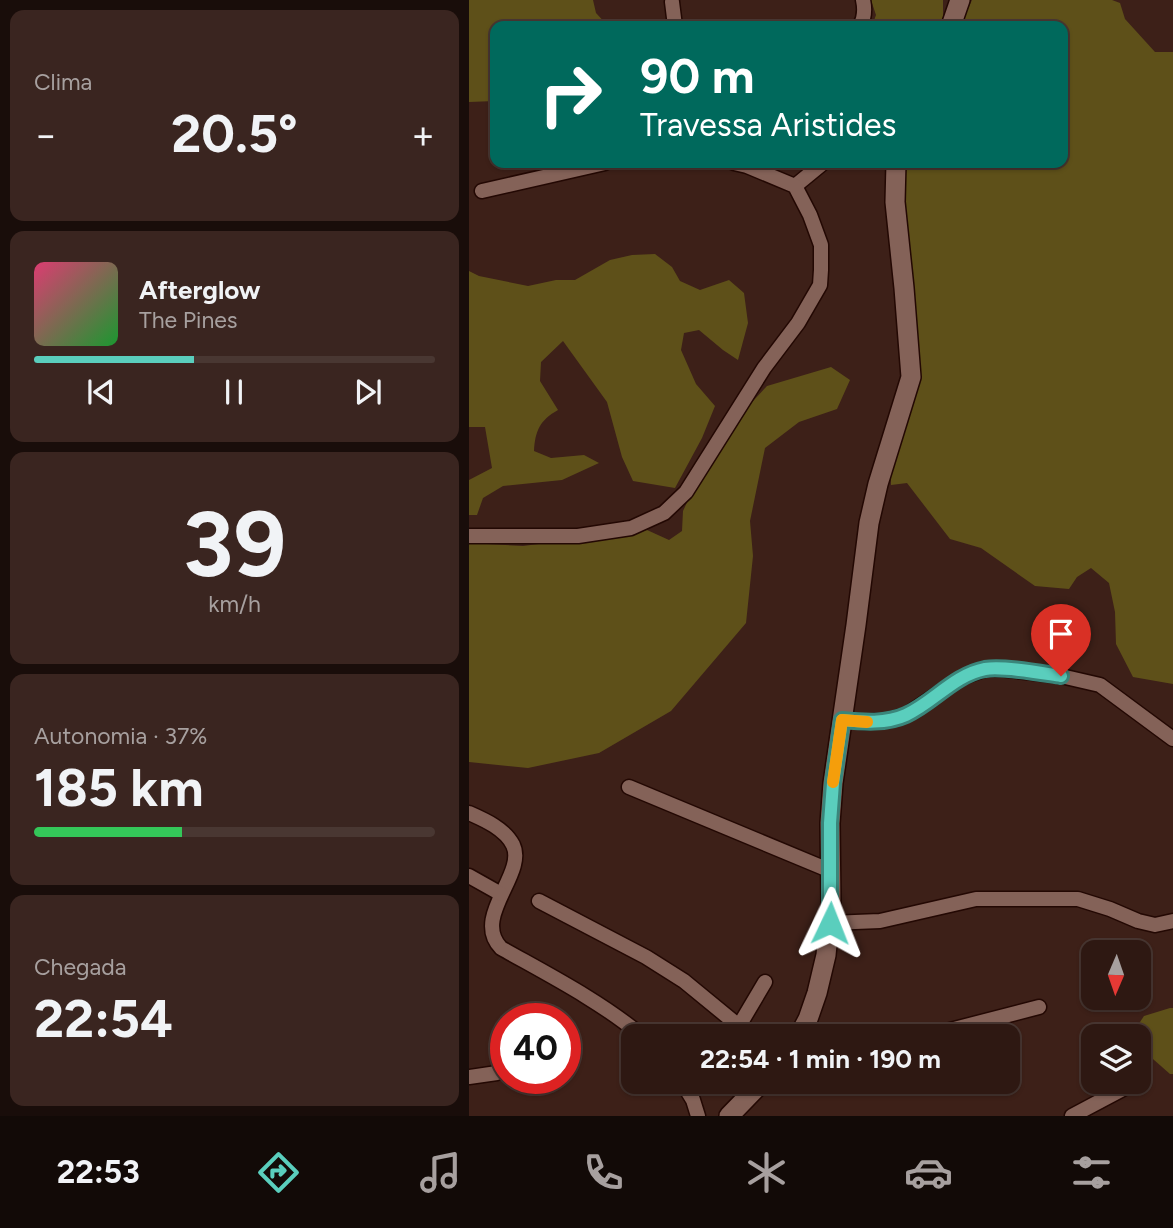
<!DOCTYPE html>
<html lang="pt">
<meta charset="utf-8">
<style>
:root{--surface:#2e1812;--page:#3a2520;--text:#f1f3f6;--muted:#a7a09f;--line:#493732;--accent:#5acebd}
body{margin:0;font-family:Figtree,sans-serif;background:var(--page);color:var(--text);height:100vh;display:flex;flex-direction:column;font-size:26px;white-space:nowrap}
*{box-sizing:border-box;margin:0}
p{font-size:23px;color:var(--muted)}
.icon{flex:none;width:38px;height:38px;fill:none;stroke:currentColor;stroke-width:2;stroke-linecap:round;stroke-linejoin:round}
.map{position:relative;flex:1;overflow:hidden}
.details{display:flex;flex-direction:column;gap:10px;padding:10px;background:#190d0a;width:469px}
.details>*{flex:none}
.banner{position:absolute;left:21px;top:21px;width:578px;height:147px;border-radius:14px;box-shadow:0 2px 5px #0004,0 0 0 2px var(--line);background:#00695c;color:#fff;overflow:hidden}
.needle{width:46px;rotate:182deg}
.fabs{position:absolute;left:612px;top:940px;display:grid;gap:14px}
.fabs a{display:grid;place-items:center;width:70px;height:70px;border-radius:14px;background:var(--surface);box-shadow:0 2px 5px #0004,0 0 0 2px var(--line);font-size:35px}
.speed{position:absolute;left:21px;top:1003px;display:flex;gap:14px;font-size:35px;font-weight:700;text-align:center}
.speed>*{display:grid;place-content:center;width:91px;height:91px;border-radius:50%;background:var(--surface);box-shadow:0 2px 5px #0004,0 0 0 2px var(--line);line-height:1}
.speed .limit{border:10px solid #d22;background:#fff;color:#111}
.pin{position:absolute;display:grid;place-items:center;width:60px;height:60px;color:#fff;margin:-72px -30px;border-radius:50% 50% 50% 0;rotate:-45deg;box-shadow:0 0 7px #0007}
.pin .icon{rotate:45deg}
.me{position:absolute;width:77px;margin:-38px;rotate:2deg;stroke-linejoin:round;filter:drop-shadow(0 0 5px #0008)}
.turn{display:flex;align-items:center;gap:24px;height:147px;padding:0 35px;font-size:32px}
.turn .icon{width:91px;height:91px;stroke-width:2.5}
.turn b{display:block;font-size:49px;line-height:60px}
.big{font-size:52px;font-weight:700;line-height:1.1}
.details .card{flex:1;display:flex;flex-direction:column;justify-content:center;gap:10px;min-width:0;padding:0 24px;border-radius:14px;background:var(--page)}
.details .dial{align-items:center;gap:0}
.dial b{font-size:91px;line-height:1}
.song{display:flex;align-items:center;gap:21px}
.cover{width:84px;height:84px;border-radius:10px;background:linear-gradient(135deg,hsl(340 70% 55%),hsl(130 70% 35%))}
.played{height:7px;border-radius:4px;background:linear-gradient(90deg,var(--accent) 40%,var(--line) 40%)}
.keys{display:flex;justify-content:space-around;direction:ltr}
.heat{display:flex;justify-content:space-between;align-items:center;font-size:38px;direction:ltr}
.charge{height:10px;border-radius:5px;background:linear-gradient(90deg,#34c759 37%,var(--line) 0)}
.trip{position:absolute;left:152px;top:1024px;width:399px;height:70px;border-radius:14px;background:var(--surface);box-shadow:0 2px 5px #0004,0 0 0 2px var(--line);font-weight:700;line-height:70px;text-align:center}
.menu{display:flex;height:112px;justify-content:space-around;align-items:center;background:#120a07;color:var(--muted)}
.menu .icon{width:49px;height:49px}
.menu .active{color:var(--accent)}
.menu b{font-size:32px;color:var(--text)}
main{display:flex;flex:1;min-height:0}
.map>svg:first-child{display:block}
.green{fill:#5e5019}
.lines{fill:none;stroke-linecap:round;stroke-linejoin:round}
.street-casing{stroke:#230803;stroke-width:17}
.secondary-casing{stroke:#230803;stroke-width:22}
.street{stroke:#846258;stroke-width:14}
.secondary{stroke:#846258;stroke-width:19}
.route-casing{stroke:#3a867b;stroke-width:18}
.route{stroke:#5acebd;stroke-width:12}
.slow{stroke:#f59e0b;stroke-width:12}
</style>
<main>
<section class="details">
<div class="card"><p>Clima</p>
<div class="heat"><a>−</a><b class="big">20.5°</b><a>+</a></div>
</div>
<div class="card">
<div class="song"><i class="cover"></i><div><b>Afterglow</b><p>The Pines</p></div></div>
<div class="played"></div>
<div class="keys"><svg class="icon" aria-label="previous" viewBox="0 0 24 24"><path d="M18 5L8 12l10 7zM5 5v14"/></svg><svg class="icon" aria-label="pause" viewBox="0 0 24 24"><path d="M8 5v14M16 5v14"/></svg><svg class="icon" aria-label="next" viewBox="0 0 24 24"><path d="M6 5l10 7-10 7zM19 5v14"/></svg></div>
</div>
<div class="card dial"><b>39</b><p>km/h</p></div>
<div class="card"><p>Autonomia · 37%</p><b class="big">185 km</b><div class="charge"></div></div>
<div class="card"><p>Chegada</p><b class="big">22:54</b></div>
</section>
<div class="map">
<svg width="704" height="1116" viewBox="0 0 704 1116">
<rect width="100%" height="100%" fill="#3d2018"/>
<g class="green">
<polygon points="0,0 124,0 127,13 139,26 26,26 26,101 0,102"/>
<polygon points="402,0 474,0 474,17 471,26 403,26 407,15"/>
<polygon points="503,0 643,0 651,3 656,19 686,52 704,52 704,684 664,677 647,644 646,612 640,583 622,568 608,577 600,589 566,586 512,548 481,539 438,483 422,485 422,470 435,428 434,163 593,163 593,26 491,26"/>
<path d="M186 254 203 267 211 281 231 290 260 280 275 293 279 323 269 360 254 350 230 330 215 333 212 350 227 384 246 406 233 438 206 488 164 481 153 457 138 402 94 341 72 362 71 381 89 410C71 420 66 431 65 451L82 458 115 455 130 463 93 480 34 486 14 498 8 515H0V480L23 468 16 427H0V271L10 276 59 286 87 280H106L141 260 163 255Z"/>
<polygon points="362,367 381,380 368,409 330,422 296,448 281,521 284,556 277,623 202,711 130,753 59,768 0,762 0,543 54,546 178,530 200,540 213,531 214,511 241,453 256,431 298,386"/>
<polygon points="701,1008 704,1008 704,1074 701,1074 676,1052 667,1028 675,1016"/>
</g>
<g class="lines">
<defs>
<g id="street">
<polyline points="203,2 206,26"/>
<path d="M391 26C396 17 396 9 394 0"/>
<polyline points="326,186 354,163"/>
<polyline points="13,191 136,163"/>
<polyline points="0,536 109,536 162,528 195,513 217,492 295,368 329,323 351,285 352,270 352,245 341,215 326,186 278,166 265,163"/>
<polyline points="373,720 396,722 420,720 437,715 494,677 517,669 531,669 592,676 631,685 704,739"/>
<polyline points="160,787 362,871"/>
<path d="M0 813C16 820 36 829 44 845 58 874 2 917 32 948 80 975 131 1001 173 1036"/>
<polyline points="0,876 32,894"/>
<polyline points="70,901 177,957 215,981 282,1036"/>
<polyline points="361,923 411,921 507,899 609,899 641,909 669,921 686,925 704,921"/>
<polyline points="270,1026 296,982"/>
<polyline points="458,1036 570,1007"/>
<polyline points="0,1077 28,1073"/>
<polyline points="213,1082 224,1100 229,1116"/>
<polyline points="603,1116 667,1082"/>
</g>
<g id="secondary">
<polyline points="482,26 491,0"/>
<polyline points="330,1036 339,1019 348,993 357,955 362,903 361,823 364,783 387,625 400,523 409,484 442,377 435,288 426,202 427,163"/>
<polyline points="260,1116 293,1082"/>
</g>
</defs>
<use href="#street" class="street-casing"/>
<use href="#secondary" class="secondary-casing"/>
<use href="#street" class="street"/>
<use href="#secondary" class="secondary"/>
</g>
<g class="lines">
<defs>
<path id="route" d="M361 923V823L364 783 373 720C394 722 417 724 437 715 465 702 485 675 516 669 535 666 572 673 592 676"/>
</defs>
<use href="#route" class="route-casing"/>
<use href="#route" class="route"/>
<polyline class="slow" points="364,782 373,720 398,722"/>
</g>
</svg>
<div class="fabs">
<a><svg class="needle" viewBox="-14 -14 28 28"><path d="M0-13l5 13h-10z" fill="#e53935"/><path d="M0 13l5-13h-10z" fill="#a7a09f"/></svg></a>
<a><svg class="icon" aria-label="layers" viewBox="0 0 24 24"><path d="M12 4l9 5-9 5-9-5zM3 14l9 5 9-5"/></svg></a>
</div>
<div class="speed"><div class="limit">40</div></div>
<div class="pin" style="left:592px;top:676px;background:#d93025"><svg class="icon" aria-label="arrive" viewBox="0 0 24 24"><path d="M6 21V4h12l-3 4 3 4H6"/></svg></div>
<svg class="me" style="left:361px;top:923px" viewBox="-20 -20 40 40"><path d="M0-17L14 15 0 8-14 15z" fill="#5acebd" stroke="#fff" stroke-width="4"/></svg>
<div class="trip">22:54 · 1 min · 190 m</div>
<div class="banner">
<div class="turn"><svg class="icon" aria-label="right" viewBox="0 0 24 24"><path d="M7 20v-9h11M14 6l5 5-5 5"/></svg><div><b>90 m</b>Travessa Aristides</div></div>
</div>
</div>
</main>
<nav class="menu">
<b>22:53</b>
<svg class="icon active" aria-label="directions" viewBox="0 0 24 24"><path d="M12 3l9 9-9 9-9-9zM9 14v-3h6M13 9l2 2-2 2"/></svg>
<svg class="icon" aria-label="music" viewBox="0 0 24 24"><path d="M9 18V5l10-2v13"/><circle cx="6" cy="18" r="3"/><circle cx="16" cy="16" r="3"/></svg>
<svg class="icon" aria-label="phone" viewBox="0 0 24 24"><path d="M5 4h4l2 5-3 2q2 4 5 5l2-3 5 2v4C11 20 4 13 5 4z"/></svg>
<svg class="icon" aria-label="climate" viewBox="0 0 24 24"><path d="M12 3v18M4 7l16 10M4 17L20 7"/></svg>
<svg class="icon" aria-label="car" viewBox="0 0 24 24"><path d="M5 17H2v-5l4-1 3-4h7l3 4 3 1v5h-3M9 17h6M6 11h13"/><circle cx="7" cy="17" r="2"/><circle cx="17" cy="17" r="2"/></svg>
<svg class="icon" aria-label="filters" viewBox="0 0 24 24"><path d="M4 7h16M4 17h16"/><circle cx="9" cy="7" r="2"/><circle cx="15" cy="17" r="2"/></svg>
</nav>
